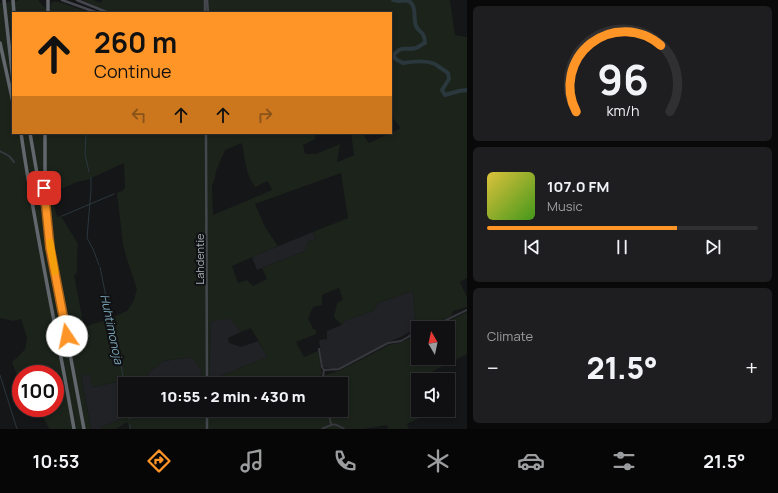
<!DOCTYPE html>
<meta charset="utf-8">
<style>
:root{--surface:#101012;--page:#1e1e20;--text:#f1f3f6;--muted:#9c9d9f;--line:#303032;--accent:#ff9526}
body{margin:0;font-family:Manrope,sans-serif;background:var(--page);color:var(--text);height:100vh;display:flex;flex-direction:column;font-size:15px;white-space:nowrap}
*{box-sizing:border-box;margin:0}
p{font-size:13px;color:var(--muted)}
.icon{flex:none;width:22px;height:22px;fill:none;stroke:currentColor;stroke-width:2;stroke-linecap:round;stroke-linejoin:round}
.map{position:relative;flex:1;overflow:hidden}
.details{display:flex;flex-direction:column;gap:6px;padding:6px;background:#09090a;width:311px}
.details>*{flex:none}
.guide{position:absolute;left:12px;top:12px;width:380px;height:122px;border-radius:0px;box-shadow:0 2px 6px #0003,0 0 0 1px var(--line);background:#ff9526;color:#111;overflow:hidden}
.needle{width:26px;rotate:351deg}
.fabs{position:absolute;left:411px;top:321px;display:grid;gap:8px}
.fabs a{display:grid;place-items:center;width:44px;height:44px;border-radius:0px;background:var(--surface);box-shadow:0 2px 6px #0003,0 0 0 1px var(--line);font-size:20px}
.speed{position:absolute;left:12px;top:365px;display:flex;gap:8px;font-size:20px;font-weight:700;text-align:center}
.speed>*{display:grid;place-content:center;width:52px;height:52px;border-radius:50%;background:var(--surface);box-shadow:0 2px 6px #0003,0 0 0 1px var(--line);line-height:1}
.speed .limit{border:6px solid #d22;background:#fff;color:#111}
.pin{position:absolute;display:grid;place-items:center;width:34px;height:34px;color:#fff;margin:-17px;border-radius:8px;box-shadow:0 2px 6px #0006}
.me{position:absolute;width:44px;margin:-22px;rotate:349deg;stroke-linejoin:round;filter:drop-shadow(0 0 3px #0008)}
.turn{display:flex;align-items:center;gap:14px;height:84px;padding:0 16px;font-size:18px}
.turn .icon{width:52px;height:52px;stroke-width:2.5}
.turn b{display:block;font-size:28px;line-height:34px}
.lanes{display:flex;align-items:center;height:38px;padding:0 16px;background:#0003;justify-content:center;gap:20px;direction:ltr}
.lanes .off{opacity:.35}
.big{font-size:30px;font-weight:800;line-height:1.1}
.details .widget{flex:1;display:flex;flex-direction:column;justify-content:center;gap:6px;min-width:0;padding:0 14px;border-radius:6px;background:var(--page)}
.details .dial{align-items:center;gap:0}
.dial svg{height:104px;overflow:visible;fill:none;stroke:var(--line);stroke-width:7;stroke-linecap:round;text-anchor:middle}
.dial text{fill:var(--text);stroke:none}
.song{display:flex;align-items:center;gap:12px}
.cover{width:48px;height:48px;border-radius:6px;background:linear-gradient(135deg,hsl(50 70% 55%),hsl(100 70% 35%))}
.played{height:4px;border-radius:2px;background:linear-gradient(90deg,var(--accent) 70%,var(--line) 70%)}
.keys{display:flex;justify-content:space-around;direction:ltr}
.heat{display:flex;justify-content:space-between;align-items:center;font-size:22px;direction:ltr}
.trip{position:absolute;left:118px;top:377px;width:230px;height:40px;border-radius:0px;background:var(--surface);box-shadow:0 2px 6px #0003,0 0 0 1px var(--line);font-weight:800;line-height:40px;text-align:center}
.dock{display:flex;height:64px;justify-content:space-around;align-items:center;background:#060607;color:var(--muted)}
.dock .icon{width:28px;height:28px}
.dock .selected{color:var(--accent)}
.dock b{font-size:18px;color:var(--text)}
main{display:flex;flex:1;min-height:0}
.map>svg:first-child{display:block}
.built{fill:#212225}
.green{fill:#1b231b;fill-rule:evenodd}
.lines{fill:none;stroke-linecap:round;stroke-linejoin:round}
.stream{stroke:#2a373d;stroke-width:1}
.river{stroke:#2a373d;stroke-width:4}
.minor{stroke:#36383d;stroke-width:2}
.secondary{stroke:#44474d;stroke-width:2.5}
.motorway{stroke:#62676e;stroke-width:3.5}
.route-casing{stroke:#a66119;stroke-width:10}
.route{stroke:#ff9526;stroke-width:7}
.slow{stroke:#f59e0b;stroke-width:7}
.labels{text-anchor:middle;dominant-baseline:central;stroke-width:4;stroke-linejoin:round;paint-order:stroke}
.street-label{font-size:11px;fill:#a6afb9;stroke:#101113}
.water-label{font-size:12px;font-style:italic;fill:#7aa3b6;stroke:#101113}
</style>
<main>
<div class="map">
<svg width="467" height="429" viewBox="0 0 467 429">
<rect width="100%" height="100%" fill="#151618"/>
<g class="built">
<polygon points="313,232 316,239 308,242 305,251 257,270 252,257"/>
<polygon points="413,291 416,328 401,337 386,343 339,368 334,369 323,367 319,340 327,339 327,331 342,325 344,321 373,311 378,303"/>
<polygon points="230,318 241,332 228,338 229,343 241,347 258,341 266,354 267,357 211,380 209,373 211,321"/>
<polygon points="193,357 202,372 199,384 151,384 147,374 163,361"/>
<polygon points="90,374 93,387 122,381 124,384 122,394 125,404 125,410 127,410 129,416 101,427 102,429 91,429 81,375"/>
</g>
<g class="green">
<path d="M18 0H38L43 6 50 11C51 3 50 1 59 2L91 13H13V133H315V139L303 145 305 154H316L340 144 337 162 340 161 354 155 351 133H362L369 143 401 128 391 116V13H115L107 11 82 0H93L101 3 102 0H450L455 35 466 37H467V278L460 282 467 297V307L453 311 451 316 434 324 424 325 416 328 413 291 378 303 373 311 344 321 342 325 334 317 337 303 343 300 339 288 322 295V305L313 307 308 319 314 330H316V334L296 342 304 357 318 351 322 375 304 381V384H199L202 372 192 357 163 361 147 374 151 384H125V404L122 394 124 384 122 381 92 387 90 374 81 376 91 429H49L39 408H55V374H21V387L12 362 14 360 19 356 25 349 27 338 21 319 13 321 0 318V3L18 1ZM242 143C245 159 245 173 255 187L268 181 272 190 213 215 212 184 214 182 216 171 225 150ZM124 163 125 188 122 191 117 193 123 245 126 256 137 289 134 300 127 311 109 319 84 327 74 275 77 273V252L78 244 61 216 57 217 52 197V194L54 192 77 182 87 180ZM341 173 348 218 313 232 316 239 308 242 305 251 262 268 267 279 253 286 247 280 238 283 232 266 278 246 265 227 255 204ZM229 318 241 332 251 328 266 354 267 357 211 380 209 373 211 322Z"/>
<polygon points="467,312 467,354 415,380 418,386 418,410 429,410 431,413 407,424 409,429 388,429 387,425 363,429 130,429 127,422 116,429 102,429 101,427 128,416 127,410 341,410 341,384 326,384 324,375 339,371 389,345 402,342 410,338 418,331 418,358 448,358 448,328 428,328 436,327"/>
</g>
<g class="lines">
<g class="stream">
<polyline points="86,133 85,154 89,172"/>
<polyline points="91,177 91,190 87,238 93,249 99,265"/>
<polyline points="62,216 114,194"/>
<polyline points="100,267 115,341 122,370 125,390"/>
<polyline points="0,375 17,429"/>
<polyline points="128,410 129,419"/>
<polyline points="130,425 130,429"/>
</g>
<path class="river" d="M393 0C394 0 398 1 399 1 402 1 406 0 409 1 417 6 413 18 416 26 420 34 424 30 425 43 422 44 419 47 416 48 406 51 402 44 393 56L397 60 403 63C414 61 425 60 435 64 439 67 444 70 448 73L449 79 442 90 445 95 459 91 467 90"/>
<g class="minor">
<polyline points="0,151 9,156 14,162"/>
<polyline points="421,328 434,326 467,310"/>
<polyline points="319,349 322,367 324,370 323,377 324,384"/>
<path d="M324 370C329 369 334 370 339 369L388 343 401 341 408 337 418 329"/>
<polyline points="328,410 331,424"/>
<path d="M322 429C333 424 333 422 344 429"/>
</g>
<g class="secondary">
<polyline points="62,0 98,13"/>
<polyline points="77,0 109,13"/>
<polyline points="205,0 205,13"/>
<polyline points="207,0 208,13"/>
<polyline points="206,133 207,384"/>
<polyline points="207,429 207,410"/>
</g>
<g class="motorway">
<polyline points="4,0 13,80"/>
<polyline points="13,0 14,13"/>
<polyline points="48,13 48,0"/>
<polyline points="0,43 13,102"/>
<path d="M21 133C35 232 57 330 74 429"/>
<polyline points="30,133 42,203 84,429"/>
<polyline points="45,133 45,188 48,225"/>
</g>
</g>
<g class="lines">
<defs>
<polyline id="route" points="44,188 50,248 67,336"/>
</defs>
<use href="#route" class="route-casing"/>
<use href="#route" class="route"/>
<polyline class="slow" points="50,242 55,272"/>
</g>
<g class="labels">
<g class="street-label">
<text transform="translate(199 259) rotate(-90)">Lahdentie</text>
</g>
<g class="water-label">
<text transform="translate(112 329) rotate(78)">Huhtimonoja</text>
</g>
</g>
</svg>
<div class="fabs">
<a><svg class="needle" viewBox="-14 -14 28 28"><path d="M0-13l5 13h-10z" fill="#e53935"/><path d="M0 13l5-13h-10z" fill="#9c9d9f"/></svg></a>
<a><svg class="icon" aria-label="sound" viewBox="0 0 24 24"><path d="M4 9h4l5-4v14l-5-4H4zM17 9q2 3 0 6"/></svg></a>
</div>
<div class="speed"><div class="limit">100</div></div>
<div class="pin" style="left:44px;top:188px;background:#d93025"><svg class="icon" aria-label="arrive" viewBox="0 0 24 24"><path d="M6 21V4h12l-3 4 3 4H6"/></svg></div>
<svg class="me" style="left:67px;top:336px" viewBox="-20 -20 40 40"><circle r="19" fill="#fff"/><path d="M0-13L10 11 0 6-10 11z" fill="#ff9526"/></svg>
<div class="trip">10:55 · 2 min · 430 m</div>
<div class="guide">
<div class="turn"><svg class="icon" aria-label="ahead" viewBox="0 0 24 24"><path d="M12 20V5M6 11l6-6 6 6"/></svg><div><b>260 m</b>Continue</div></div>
<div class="lanes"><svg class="icon off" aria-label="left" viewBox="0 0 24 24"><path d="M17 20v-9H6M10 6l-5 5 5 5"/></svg><svg class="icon" aria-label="ahead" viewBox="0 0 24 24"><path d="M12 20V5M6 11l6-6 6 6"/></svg><svg class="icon" aria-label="ahead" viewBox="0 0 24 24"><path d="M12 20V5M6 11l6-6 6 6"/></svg><svg class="icon off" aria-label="right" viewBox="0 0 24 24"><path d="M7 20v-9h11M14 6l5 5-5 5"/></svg></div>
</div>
</div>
<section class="details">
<div class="widget dial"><svg viewBox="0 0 100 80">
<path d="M14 69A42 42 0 1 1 86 69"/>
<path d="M14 69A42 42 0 0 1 79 18" stroke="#ff9526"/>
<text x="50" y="56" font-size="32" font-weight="700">96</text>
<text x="50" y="72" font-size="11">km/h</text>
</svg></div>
<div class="widget">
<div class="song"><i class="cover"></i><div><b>107.0 FM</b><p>Music</p></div></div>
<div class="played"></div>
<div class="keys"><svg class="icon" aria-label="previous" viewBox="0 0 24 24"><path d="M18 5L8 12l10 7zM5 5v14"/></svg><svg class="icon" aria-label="pause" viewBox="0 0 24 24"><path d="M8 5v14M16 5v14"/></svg><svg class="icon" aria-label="next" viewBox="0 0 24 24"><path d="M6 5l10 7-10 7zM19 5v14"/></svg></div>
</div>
<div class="widget"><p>Climate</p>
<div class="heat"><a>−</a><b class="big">21.5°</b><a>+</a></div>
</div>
</section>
</main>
<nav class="dock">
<b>10:53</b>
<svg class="icon selected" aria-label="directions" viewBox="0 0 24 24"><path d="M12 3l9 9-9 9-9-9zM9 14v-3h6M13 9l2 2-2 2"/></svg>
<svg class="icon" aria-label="music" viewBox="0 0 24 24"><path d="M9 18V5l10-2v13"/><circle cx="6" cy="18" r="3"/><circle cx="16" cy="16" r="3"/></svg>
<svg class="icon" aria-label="phone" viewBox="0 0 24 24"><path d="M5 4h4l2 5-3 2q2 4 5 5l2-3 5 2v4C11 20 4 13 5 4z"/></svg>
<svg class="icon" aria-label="climate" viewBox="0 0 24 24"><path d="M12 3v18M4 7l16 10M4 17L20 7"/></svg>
<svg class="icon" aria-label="car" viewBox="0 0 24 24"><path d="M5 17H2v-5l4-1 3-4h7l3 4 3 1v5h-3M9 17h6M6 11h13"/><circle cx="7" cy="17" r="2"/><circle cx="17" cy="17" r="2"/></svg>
<svg class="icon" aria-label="filters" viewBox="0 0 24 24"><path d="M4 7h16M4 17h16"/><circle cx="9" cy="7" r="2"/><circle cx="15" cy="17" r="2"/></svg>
<b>21.5°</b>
</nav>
